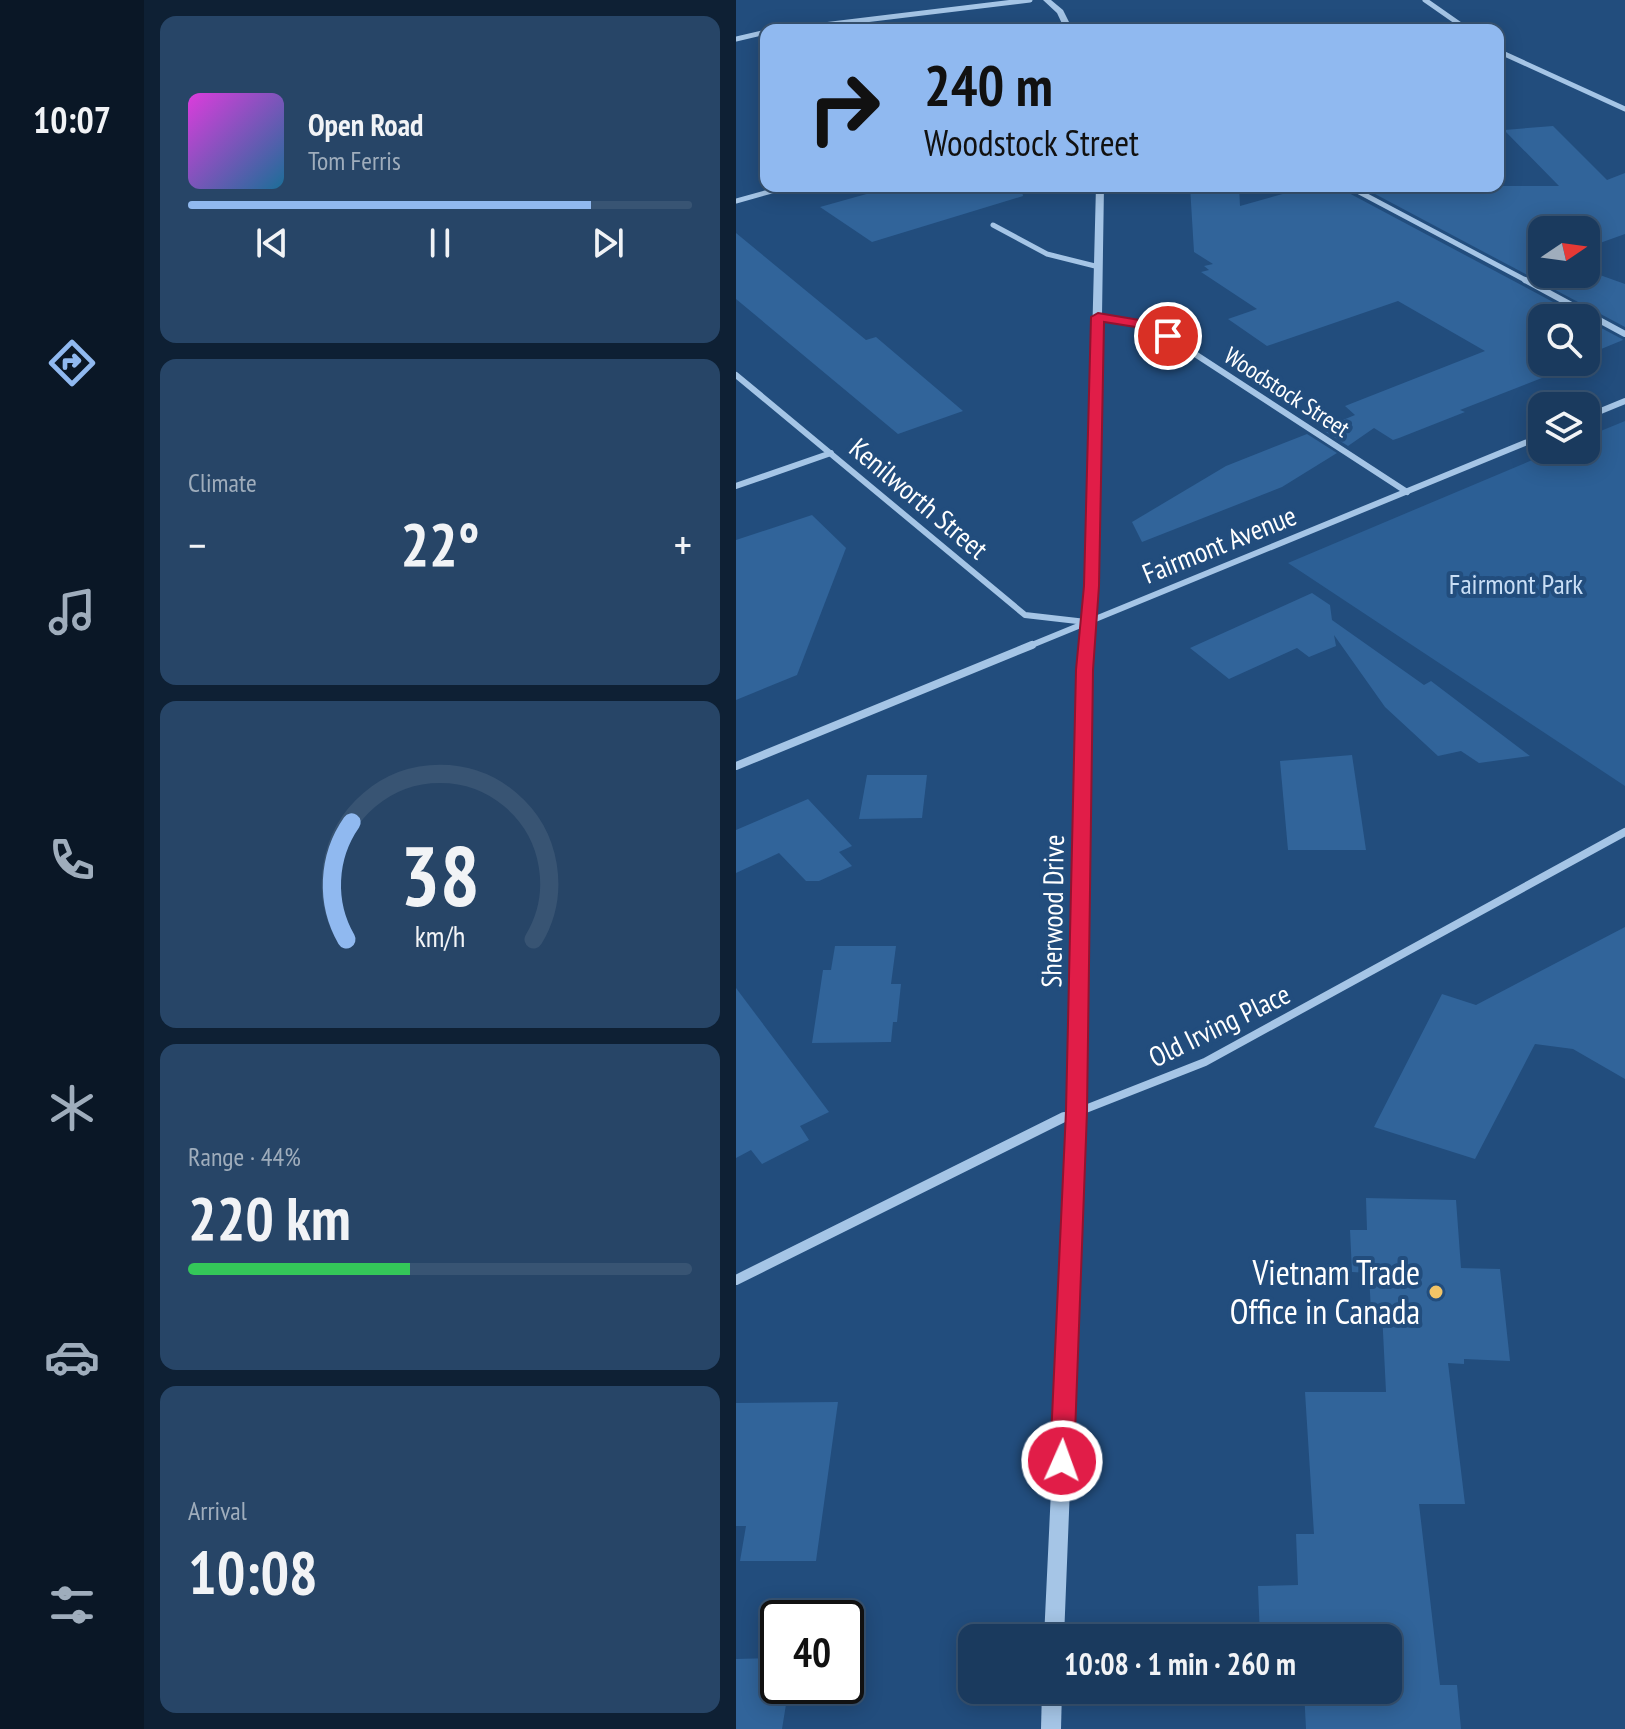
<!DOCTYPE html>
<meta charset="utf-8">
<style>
:root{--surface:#1a3a5e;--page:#274567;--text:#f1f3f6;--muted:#9fadbc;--line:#385473;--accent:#90b9f0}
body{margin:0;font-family:"PT Sans Narrow",sans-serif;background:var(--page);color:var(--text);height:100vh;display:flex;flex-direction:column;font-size:30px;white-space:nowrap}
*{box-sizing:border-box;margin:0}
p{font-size:26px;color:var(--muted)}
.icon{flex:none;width:44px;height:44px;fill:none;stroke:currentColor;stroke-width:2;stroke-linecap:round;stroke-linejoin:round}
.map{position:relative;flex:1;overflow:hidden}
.details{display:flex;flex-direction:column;gap:16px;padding:16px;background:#0e2034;width:592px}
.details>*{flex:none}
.guide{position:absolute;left:24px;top:24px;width:744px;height:168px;border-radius:16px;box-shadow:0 4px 20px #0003,0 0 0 2px var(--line);background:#90b9f0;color:#111;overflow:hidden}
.needle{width:52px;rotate:77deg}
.controls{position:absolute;left:792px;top:216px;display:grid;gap:16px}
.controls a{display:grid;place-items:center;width:72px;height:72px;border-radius:16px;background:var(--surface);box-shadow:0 4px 20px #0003,0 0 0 2px var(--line);font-size:40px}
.speed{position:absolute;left:24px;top:1600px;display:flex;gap:16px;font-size:40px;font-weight:700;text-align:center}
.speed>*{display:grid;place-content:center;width:104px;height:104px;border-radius:50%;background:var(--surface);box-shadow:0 4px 20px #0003,0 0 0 2px var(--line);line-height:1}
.speed .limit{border:4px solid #111;border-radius:12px;background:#fff;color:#111}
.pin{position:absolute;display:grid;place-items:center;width:68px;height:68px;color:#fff;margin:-34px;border:4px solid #fff;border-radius:50%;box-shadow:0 2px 8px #0007}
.me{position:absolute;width:88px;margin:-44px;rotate:2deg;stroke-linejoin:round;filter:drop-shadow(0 0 6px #0008)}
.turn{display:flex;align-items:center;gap:28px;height:168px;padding:0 32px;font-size:36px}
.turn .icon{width:104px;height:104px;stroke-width:2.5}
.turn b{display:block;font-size:56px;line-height:68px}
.big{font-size:60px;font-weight:600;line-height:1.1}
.details .tile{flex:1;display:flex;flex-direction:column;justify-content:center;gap:12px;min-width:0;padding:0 28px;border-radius:16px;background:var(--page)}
.details .dial{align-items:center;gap:0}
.dial svg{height:208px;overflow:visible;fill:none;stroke:var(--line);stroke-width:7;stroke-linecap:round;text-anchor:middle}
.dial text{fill:var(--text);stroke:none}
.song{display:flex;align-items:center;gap:24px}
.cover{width:96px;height:96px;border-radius:12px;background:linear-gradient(135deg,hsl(300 70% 55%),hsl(200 70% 35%))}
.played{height:8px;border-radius:4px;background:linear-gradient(90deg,var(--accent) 80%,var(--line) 80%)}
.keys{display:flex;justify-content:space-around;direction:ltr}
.heat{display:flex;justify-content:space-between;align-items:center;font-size:44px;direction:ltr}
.charge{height:12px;border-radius:6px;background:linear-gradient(90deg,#34c759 44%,var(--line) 0)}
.trip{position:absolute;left:222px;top:1624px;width:444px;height:80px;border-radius:16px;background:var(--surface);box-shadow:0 4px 20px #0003,0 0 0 2px var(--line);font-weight:600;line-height:80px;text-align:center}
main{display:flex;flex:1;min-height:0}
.dock{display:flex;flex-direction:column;width:144px;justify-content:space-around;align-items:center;background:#0a1726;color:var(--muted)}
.dock .icon{width:56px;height:56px}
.dock .current{color:var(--accent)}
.dock b{font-size:36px;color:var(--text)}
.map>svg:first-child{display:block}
.green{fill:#2c5f95}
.building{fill:#31649a}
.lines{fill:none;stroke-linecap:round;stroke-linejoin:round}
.minor-far3{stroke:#a5c5e6;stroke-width:5}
.minor-far2{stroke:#a5c5e6;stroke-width:6}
.minor-far1{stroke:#a5c5e6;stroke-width:8}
.minor{stroke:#a5c5e6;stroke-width:10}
.tertiary{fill:#a5c5e6;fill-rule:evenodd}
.route{fill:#e11d48;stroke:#92132f;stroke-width:2}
.poi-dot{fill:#f2c467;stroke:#224d7d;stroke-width:3}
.labels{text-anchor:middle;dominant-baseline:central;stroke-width:8;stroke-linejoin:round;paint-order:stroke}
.far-street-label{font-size:24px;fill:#fff;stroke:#224d7d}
.street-label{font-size:28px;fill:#fff;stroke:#224d7d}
.park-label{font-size:28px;fill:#c9def5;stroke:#224d7d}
.near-poi-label{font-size:34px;fill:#fff;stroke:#224d7d;text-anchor:end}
</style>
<main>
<nav class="dock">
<b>10:07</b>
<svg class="icon current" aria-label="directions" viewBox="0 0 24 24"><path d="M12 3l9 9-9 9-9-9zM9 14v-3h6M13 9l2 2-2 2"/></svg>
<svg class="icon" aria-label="music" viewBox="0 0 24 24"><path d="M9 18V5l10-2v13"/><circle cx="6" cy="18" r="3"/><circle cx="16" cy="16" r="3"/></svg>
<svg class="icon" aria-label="phone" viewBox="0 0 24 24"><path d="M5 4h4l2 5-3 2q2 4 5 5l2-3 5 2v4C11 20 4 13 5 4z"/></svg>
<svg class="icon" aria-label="climate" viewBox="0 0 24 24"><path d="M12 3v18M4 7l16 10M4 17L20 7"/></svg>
<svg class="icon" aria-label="car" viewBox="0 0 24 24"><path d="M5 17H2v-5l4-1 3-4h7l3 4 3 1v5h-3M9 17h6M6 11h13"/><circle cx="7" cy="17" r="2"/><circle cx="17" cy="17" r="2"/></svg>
<svg class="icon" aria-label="filters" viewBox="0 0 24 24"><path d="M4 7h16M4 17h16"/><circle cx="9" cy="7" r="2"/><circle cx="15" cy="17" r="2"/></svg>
</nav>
<section class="details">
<div class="tile">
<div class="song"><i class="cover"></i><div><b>Open Road</b><p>Tom Ferris</p></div></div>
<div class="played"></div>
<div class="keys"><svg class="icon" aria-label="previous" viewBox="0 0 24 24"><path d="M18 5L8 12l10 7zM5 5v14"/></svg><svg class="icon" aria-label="pause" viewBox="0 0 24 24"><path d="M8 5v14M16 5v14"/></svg><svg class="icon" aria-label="next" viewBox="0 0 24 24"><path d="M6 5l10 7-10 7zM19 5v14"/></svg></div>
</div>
<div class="tile"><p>Climate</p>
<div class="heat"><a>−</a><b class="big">22°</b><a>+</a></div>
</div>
<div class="tile dial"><svg viewBox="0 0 100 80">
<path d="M14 69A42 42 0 1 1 86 69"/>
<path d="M14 69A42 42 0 0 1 16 24" stroke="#90b9f0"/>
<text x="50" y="56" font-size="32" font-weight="700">38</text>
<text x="50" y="72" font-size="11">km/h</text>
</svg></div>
<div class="tile"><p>Range · 44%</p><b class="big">220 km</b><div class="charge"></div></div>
<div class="tile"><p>Arrival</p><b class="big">10:08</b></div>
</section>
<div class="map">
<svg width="889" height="1729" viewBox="0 0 889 1729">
<rect width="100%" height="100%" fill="#224d7d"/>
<polygon class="green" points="889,421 889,786 552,563 820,450 850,450 850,437"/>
<g class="building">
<polygon points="817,126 871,180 889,173 889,234 850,248 850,230 806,230 806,274 850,274 850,270 889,284 889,327 624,186 823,186 768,130"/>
<polygon points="159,186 285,186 287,196 136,242 84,207"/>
<polygon points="454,186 503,186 504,206 575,186 607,186 609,191 847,318 806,318 806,362 847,362 724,410 729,412 663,438 657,440 638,428 612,446 585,429 619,415 609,406 749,351 662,301 531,346 492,319 521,309 465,272 473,270 468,266 477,264 458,252"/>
<polygon points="0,233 130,340 140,337 227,411 162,434 0,299"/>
<polygon points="850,320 886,339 887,340 853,354 856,358 850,361"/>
<polygon points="571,434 601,453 546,487 406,542 396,522 490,466"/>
<polygon points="76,515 110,548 61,675 0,700 0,540"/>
<polygon points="576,593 594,605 596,620 688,685 695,681 794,756 743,763 725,751 702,756 649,707 598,635 600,646 573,657 561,648 493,679 454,648"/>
<polygon points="616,755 630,850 552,850 544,761"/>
<polygon points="131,775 191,775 186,818 123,819"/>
<polygon points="72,799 116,846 103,852 116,866 83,881 70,881 43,853 0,873 0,830"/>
<polygon points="889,927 889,1079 837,1049 799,1044 739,1159 638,1127 706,994 740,1005"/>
<polygon points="99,946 160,946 155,984 165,984 161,1022 157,1022 155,1042 76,1043 87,970 95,970"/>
<polygon points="0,988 93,1112 64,1126 73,1140 26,1164 15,1150 0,1158"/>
<polygon points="630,1198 720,1200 725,1268 764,1269 774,1361 728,1359 728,1364 712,1363 729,1504 683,1504 704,1685 721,1685 725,1729 570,1729 568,1690 652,1690 652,1638 524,1638 522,1586 562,1585 560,1534 578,1534 569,1392 650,1392 646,1312 635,1312 633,1273 616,1272 614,1230 631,1230"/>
<polygon points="102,1402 80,1561 4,1561 10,1526 0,1526 0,1403"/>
<polygon points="42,1658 42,1686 53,1686 46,1729 0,1729 0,1659"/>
</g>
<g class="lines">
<g class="minor-far3">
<polyline points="689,0 732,30"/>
<polyline points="46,30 294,0"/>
<polyline points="0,39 30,32"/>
<polyline points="762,51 889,109"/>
<polyline points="612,186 793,282"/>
<polyline points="0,201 54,186"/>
<polyline points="257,225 311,254 363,267"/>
</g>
<g class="minor-far2">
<polyline points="789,280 889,334"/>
<polyline points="362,317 416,326 671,492"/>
<polyline points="0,375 289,615 350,622"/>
<polyline points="850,417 889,401"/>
<polyline points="0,486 95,453"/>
<polyline points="291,647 806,436"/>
</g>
<g class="minor-far1">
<polyline points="0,766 296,645"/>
<polyline points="324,1119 469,1062 889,832"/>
</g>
<polyline class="minor" points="0,1280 328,1117"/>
<g class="tertiary">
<polygon points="307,0 315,0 327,10 337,30 329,30 321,13"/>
<polygon points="360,186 368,186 362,575 355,670 349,1111 328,1638 308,1638 333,1111 343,670 350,575"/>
<polygon points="306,1690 326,1690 325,1729 305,1729"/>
</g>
</g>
<polygon class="route" points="362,313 421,323 438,336 432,340 412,329 368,322 363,586 357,670 351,1111 338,1461 334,1469 326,1472 317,1469 314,1461 330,1111 340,670 348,586 355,317"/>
<circle class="poi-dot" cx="700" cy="1292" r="8"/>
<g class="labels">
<g class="far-street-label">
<text transform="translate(551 392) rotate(33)">Woodstock Street</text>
</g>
<g class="street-label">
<text transform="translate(183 498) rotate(40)">Kenilworth Street</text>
<text transform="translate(483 544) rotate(-22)">Fairmont Avenue</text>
<text transform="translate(316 911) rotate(-89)">Sherwood Drive</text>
<text transform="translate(483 1025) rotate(-26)">Old Irving Place</text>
</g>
<g class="park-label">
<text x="780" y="583">Fairmont Park</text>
</g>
<g class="near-poi-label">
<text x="684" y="1272">Vietnam Trade<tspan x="684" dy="39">Office in Canada</tspan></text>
</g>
</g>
</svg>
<div class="controls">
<a><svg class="needle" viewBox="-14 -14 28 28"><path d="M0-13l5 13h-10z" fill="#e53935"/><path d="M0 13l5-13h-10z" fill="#9fadbc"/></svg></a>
<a><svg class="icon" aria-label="search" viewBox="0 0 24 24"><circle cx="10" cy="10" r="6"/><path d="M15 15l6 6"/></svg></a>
<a><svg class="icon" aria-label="layers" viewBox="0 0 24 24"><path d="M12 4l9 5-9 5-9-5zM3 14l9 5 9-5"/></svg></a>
</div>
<div class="speed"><div class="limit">40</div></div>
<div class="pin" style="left:432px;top:336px;background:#d93025"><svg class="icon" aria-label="arrive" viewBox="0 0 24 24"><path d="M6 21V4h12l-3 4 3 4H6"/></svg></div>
<svg class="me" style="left:326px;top:1461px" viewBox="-20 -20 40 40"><circle r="17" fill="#e11d48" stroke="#fff" stroke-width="3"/><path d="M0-11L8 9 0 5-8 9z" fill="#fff"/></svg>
<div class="trip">10:08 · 1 min · 260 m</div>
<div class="guide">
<div class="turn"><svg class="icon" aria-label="right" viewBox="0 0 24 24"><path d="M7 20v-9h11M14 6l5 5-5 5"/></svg><div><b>240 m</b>Woodstock Street</div></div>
</div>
</div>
</main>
